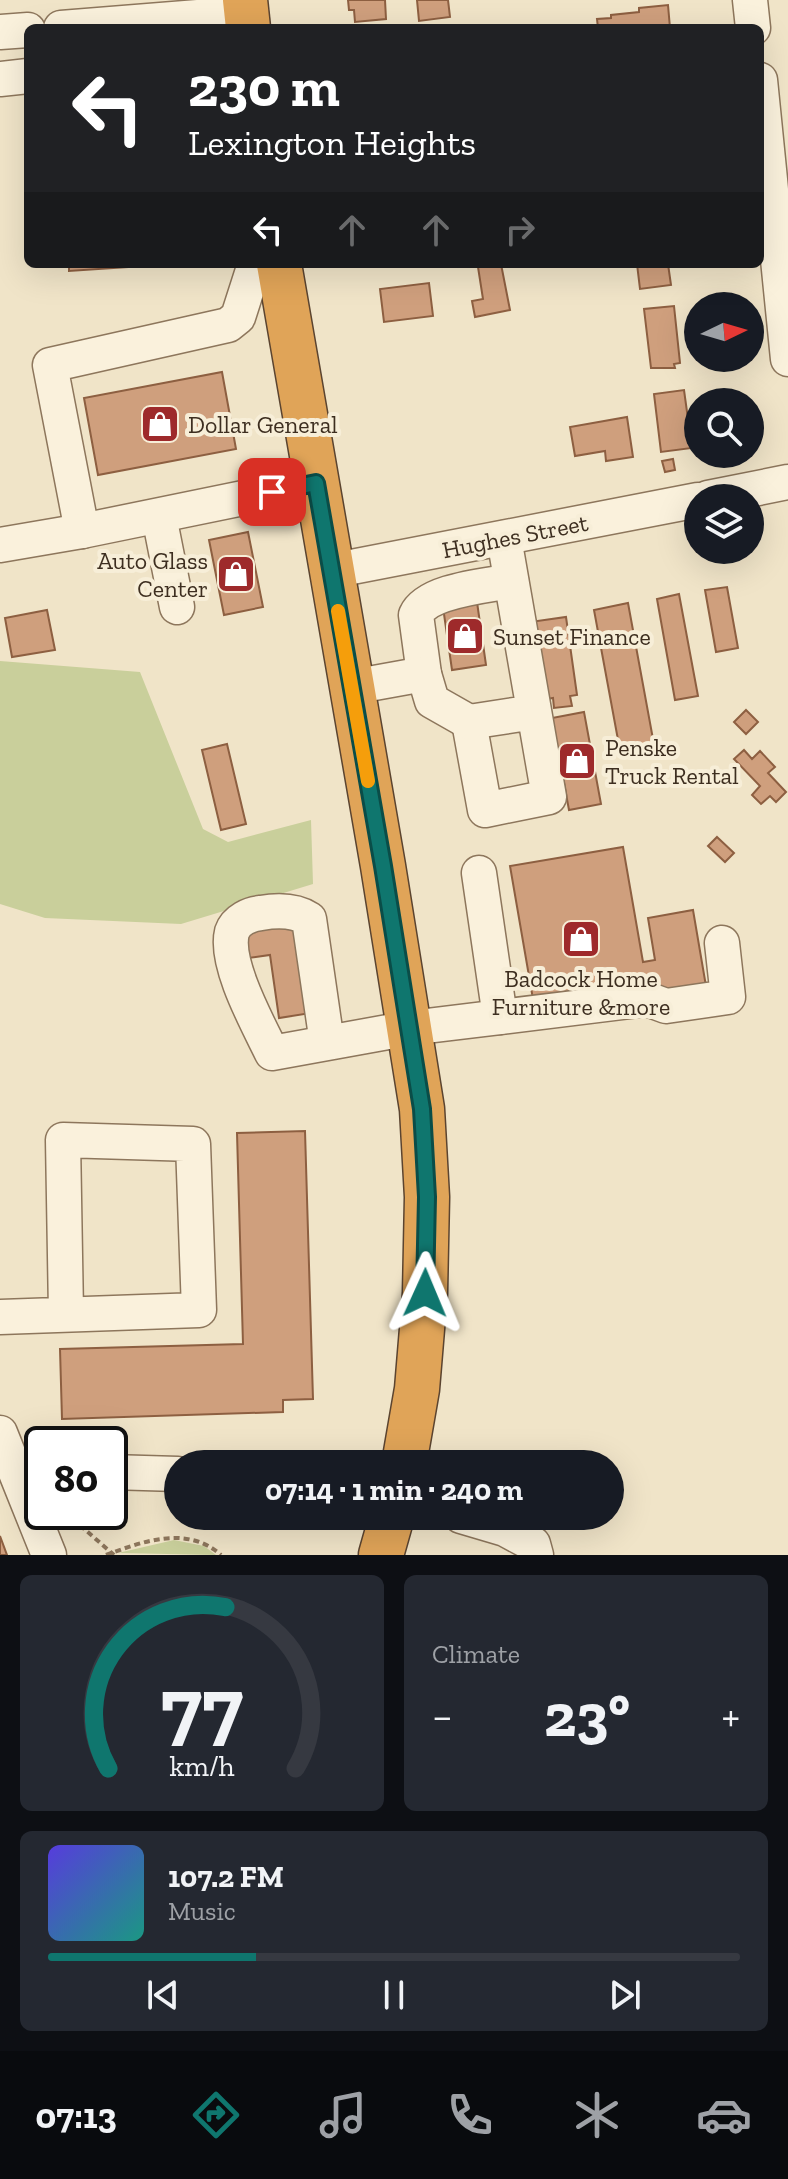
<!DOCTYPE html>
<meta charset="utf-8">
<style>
:root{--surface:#171b24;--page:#242831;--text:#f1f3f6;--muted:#9ea1a6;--line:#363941;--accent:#0f766e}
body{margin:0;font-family:"Zilla Slab",serif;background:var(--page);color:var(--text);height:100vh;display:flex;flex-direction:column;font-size:30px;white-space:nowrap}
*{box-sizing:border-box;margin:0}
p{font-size:26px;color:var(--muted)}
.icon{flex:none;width:44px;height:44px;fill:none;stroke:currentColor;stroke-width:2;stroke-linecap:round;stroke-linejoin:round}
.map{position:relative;height:1555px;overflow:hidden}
.drawer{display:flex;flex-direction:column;gap:20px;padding:20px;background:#0d0f14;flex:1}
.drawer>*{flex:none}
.guide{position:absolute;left:24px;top:24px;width:740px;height:244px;border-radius:12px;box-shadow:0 8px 32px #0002;background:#202124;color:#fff;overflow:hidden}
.needle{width:52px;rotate:85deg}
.buttons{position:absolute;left:684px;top:292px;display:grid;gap:16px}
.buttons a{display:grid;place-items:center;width:80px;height:80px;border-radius:50%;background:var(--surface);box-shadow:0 8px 32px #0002;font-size:40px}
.speed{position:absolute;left:24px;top:1426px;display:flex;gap:16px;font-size:40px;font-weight:700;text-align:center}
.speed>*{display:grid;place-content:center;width:104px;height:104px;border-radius:50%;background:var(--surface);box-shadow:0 8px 32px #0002;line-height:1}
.speed .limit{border:4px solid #111;border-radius:12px;background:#fff;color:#111}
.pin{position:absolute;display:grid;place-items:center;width:68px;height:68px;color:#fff;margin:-34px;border-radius:16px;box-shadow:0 4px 12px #0006}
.me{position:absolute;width:88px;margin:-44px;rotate:1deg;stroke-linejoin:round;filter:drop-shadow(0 0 6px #0008)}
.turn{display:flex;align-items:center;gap:28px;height:168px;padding:0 32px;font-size:36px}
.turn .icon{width:104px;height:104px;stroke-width:2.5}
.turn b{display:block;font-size:56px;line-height:68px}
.lanes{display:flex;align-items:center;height:76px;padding:0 32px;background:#0003;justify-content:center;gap:40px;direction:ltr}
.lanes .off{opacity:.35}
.big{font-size:60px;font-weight:700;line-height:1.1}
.drawer .tile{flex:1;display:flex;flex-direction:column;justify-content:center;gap:12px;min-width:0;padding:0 28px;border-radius:12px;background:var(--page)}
.drawer .dial{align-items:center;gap:0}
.dial svg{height:208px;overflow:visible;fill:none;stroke:var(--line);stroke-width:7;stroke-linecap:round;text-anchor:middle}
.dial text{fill:var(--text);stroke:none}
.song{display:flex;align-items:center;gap:24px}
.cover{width:96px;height:96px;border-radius:12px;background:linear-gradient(135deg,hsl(250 70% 55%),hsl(170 70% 35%))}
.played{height:8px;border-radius:4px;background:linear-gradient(90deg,var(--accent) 30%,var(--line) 30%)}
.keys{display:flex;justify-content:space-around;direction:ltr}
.heat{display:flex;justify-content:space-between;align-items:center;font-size:44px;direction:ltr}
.drawer .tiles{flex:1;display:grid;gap:20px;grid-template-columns:1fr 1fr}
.tile:last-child{grid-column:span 2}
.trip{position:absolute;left:164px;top:1450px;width:460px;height:80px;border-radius:40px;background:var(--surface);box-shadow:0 8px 32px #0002;font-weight:700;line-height:80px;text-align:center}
.tabs{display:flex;height:128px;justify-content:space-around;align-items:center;background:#090b0e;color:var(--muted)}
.tabs .icon{width:56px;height:56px}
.tabs .active{color:var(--accent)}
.tabs b{font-size:36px;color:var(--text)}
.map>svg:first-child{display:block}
.green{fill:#c9cf9b}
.building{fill:#cf9f7d;stroke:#8d5f41;stroke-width:2}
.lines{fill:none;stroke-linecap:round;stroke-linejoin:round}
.minor-casing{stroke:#8d765c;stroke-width:37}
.highway-casing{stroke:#5b4430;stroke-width:47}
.path{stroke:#8d765c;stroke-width:4;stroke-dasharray:6 4;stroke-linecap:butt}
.minor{stroke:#faf1dc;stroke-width:34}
.highway{stroke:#e0a458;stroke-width:44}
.route-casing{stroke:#0a4d48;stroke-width:20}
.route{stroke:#0f766e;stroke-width:14}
.slow{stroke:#f59e0b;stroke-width:14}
.labels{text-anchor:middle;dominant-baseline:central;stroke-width:8;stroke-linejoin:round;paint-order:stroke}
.poi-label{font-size:24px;fill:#3d2e20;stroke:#f7eed8;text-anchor:start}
.street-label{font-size:24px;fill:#3d2e20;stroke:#f7eed8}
</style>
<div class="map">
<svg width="788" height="1555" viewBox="0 0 788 1555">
<rect width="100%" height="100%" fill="#f0e4c8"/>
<g class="green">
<polygon points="0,661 140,672 203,829 228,842 311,820 313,884 181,924 45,918 0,904"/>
<polygon points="174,1540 204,1546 216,1555 118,1553"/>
</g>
<g class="building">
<polygon points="348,0 385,0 386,19 355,22 354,10 349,10"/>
<polygon points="417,0 448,0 450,17 419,21"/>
<polygon points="668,5 670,28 598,28 597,19 611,18 611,15 639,12 639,8"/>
<polygon points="69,264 174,264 69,271"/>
<polygon points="484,264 501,264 510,310 475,317 472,301 483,299 478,267 484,266"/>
<polygon points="637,264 668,264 671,285 640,289"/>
<polygon points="429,283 433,316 384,322 380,289"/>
<polygon points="674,306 680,363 674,364 675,368 651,368 644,309"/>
<polygon points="222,372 236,449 98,475 84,398"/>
<polygon points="684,390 692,448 661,452 654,394"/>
<polygon points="627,417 633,457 606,461 605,451 575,456 570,427"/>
<polygon points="673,459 675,470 665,472 662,461"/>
<polygon points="248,532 263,607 224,615 209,540"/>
<polygon points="727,587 738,648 716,652 705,590"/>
<polygon points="679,594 698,696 675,700 657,599"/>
<polygon points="477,602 486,665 452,670 443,607"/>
<polygon points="628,603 655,750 621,756 594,610"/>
<polygon points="47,610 55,650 12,657 5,618"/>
<polygon points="566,617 577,695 570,696 572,706 554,708 553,698 542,700 530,622"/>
<polygon points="746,710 758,722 746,734 734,722"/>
<polygon points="584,712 601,804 569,810 552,718"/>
<polygon points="227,744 246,824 221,830 202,750"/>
<polygon points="744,750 752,759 760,751 775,767 768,773 786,792 776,802 770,796 761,804 752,795 760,786 734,759"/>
<polygon points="717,837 734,853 725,862 708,846"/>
<polygon points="623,847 643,962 655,960 648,918 693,910 707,992 662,1000 659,983 534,1005 510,866"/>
<polygon points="298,920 311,1013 279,1018 270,955 248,958 243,928"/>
<polygon points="305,1131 313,1399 283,1400 283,1412 62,1419 60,1349 243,1344 237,1133"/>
<polygon points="0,1536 7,1555 0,1555"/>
</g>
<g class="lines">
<defs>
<g id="minor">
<polyline points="750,0 753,28"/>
<polyline points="61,28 247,13"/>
<polyline points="0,32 28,30"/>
<polyline points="0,79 28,76"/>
<polyline points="760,80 788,359"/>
<polyline points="708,498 788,482"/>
<polyline points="159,516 177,607"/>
<polyline points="82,531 50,365 228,325 238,317 255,264"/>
<polyline points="504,538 549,797 485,810 469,722 534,712"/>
<polyline points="0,545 82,531 316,483"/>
<polyline points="331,571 698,500"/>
<path d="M424 674 416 615C427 590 486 586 511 581"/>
<polyline points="352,687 424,674 432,701 469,722"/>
<polyline points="479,873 500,1017"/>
<path d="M327 1043 309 919C295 910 278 910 261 913 250 914 236 920 232 932 224 963 258 1024 272 1053L410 1028 647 999 666 1006 728 997 722 943"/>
<polyline points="0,1317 199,1310 193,1144 63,1140 66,1313"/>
<polyline points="0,1433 49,1555"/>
<polyline points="110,1472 178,1474"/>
<polyline points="461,1516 505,1529 533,1544 536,1555"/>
</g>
<g id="highway">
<polyline points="245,0 248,28"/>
<polyline points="279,264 383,866 422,1109 427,1197 425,1293 417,1389 404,1464"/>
<polyline points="381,1555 392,1516"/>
</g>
</defs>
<use href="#minor" class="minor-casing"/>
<use href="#highway" class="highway-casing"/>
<g class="path">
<polyline points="65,1512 114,1555"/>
<path d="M106 1555C144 1541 187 1525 221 1555"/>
</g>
<use href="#minor" class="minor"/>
<use href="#highway" class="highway"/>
</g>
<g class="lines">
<defs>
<polyline id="route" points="272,492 316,483 383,866 422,1109 427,1197 425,1293"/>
</defs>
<use href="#route" class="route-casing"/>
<use href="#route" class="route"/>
<polyline class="slow" points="338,611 368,781"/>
</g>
<defs>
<symbol id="shop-square" viewBox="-11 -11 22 22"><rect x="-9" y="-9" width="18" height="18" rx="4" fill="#9e2a2b" stroke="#f7eed8"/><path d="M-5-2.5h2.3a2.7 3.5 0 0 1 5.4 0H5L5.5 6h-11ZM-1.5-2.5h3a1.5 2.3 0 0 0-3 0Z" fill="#fff"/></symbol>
</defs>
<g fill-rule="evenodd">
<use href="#shop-square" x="138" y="402" width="44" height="44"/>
<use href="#shop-square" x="214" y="552" width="44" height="44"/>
<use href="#shop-square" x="443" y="614" width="44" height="44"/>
<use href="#shop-square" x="555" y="739" width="44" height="44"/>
<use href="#shop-square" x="559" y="917" width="44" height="44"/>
</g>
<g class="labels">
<g class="poi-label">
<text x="188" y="424">Dollar General</text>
<text x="208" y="560" text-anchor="end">Auto Glass<tspan x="208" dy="28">Center</tspan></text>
<text x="493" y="636">Sunset Finance</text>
<text x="605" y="747">Penske<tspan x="605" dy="28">Truck Rental</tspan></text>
<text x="581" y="978" text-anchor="middle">Badcock Home<tspan x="581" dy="28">Furniture &amp;more</tspan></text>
</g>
<g class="street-label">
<text transform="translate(515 536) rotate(-11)">Hughes Street</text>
</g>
</g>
</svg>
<div class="buttons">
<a><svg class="needle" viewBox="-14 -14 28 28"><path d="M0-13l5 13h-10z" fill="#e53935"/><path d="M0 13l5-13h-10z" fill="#9ea1a6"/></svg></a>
<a><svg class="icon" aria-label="search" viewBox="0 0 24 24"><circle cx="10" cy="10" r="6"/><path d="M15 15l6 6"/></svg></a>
<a><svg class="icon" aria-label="layers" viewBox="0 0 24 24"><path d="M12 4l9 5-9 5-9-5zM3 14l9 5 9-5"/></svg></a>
</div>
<div class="speed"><div class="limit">80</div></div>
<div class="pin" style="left:272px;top:492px;background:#d93025"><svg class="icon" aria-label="arrive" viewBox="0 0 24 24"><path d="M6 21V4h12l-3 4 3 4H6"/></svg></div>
<svg class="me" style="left:425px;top:1293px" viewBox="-20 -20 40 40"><path d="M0-17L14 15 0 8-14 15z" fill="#0f766e" stroke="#fff" stroke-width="4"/></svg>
<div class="trip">07:14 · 1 min · 240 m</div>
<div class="guide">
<div class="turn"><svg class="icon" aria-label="left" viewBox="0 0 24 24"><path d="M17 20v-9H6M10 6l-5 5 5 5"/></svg><div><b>230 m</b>Lexington Heights</div></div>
<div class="lanes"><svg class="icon" aria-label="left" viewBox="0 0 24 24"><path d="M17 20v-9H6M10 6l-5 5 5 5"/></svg><svg class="icon off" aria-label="ahead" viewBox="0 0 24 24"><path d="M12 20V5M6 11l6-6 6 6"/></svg><svg class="icon off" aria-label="ahead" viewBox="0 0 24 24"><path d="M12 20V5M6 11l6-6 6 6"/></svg><svg class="icon off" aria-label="right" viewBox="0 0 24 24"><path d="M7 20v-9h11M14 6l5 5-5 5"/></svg></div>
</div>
</div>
<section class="drawer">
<div class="tiles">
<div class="tile dial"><svg viewBox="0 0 100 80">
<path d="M14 69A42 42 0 1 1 86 69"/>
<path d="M14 69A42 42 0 0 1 59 7" stroke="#0f766e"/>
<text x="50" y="56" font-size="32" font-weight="700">77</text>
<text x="50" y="72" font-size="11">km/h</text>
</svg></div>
<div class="tile"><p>Climate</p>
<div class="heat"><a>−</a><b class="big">23°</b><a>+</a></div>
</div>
<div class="tile">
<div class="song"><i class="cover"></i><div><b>107.2 FM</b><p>Music</p></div></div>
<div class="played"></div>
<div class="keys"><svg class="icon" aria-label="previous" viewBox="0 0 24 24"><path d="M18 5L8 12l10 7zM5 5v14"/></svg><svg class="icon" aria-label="pause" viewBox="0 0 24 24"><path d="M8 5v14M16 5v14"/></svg><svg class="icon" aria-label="next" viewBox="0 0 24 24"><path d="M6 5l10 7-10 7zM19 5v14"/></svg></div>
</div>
</div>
</section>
<nav class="tabs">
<b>07:13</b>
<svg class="icon active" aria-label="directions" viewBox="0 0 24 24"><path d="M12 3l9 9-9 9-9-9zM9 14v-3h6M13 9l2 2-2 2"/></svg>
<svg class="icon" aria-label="music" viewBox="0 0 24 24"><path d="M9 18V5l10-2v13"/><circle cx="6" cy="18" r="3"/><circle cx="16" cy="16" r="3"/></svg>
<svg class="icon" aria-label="phone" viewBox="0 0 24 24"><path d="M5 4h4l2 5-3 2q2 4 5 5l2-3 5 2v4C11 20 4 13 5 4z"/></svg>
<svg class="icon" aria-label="climate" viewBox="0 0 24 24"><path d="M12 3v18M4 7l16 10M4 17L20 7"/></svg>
<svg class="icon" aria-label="car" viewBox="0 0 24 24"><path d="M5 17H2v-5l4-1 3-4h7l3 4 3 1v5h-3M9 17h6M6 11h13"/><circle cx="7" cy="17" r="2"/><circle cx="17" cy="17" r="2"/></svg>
</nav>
